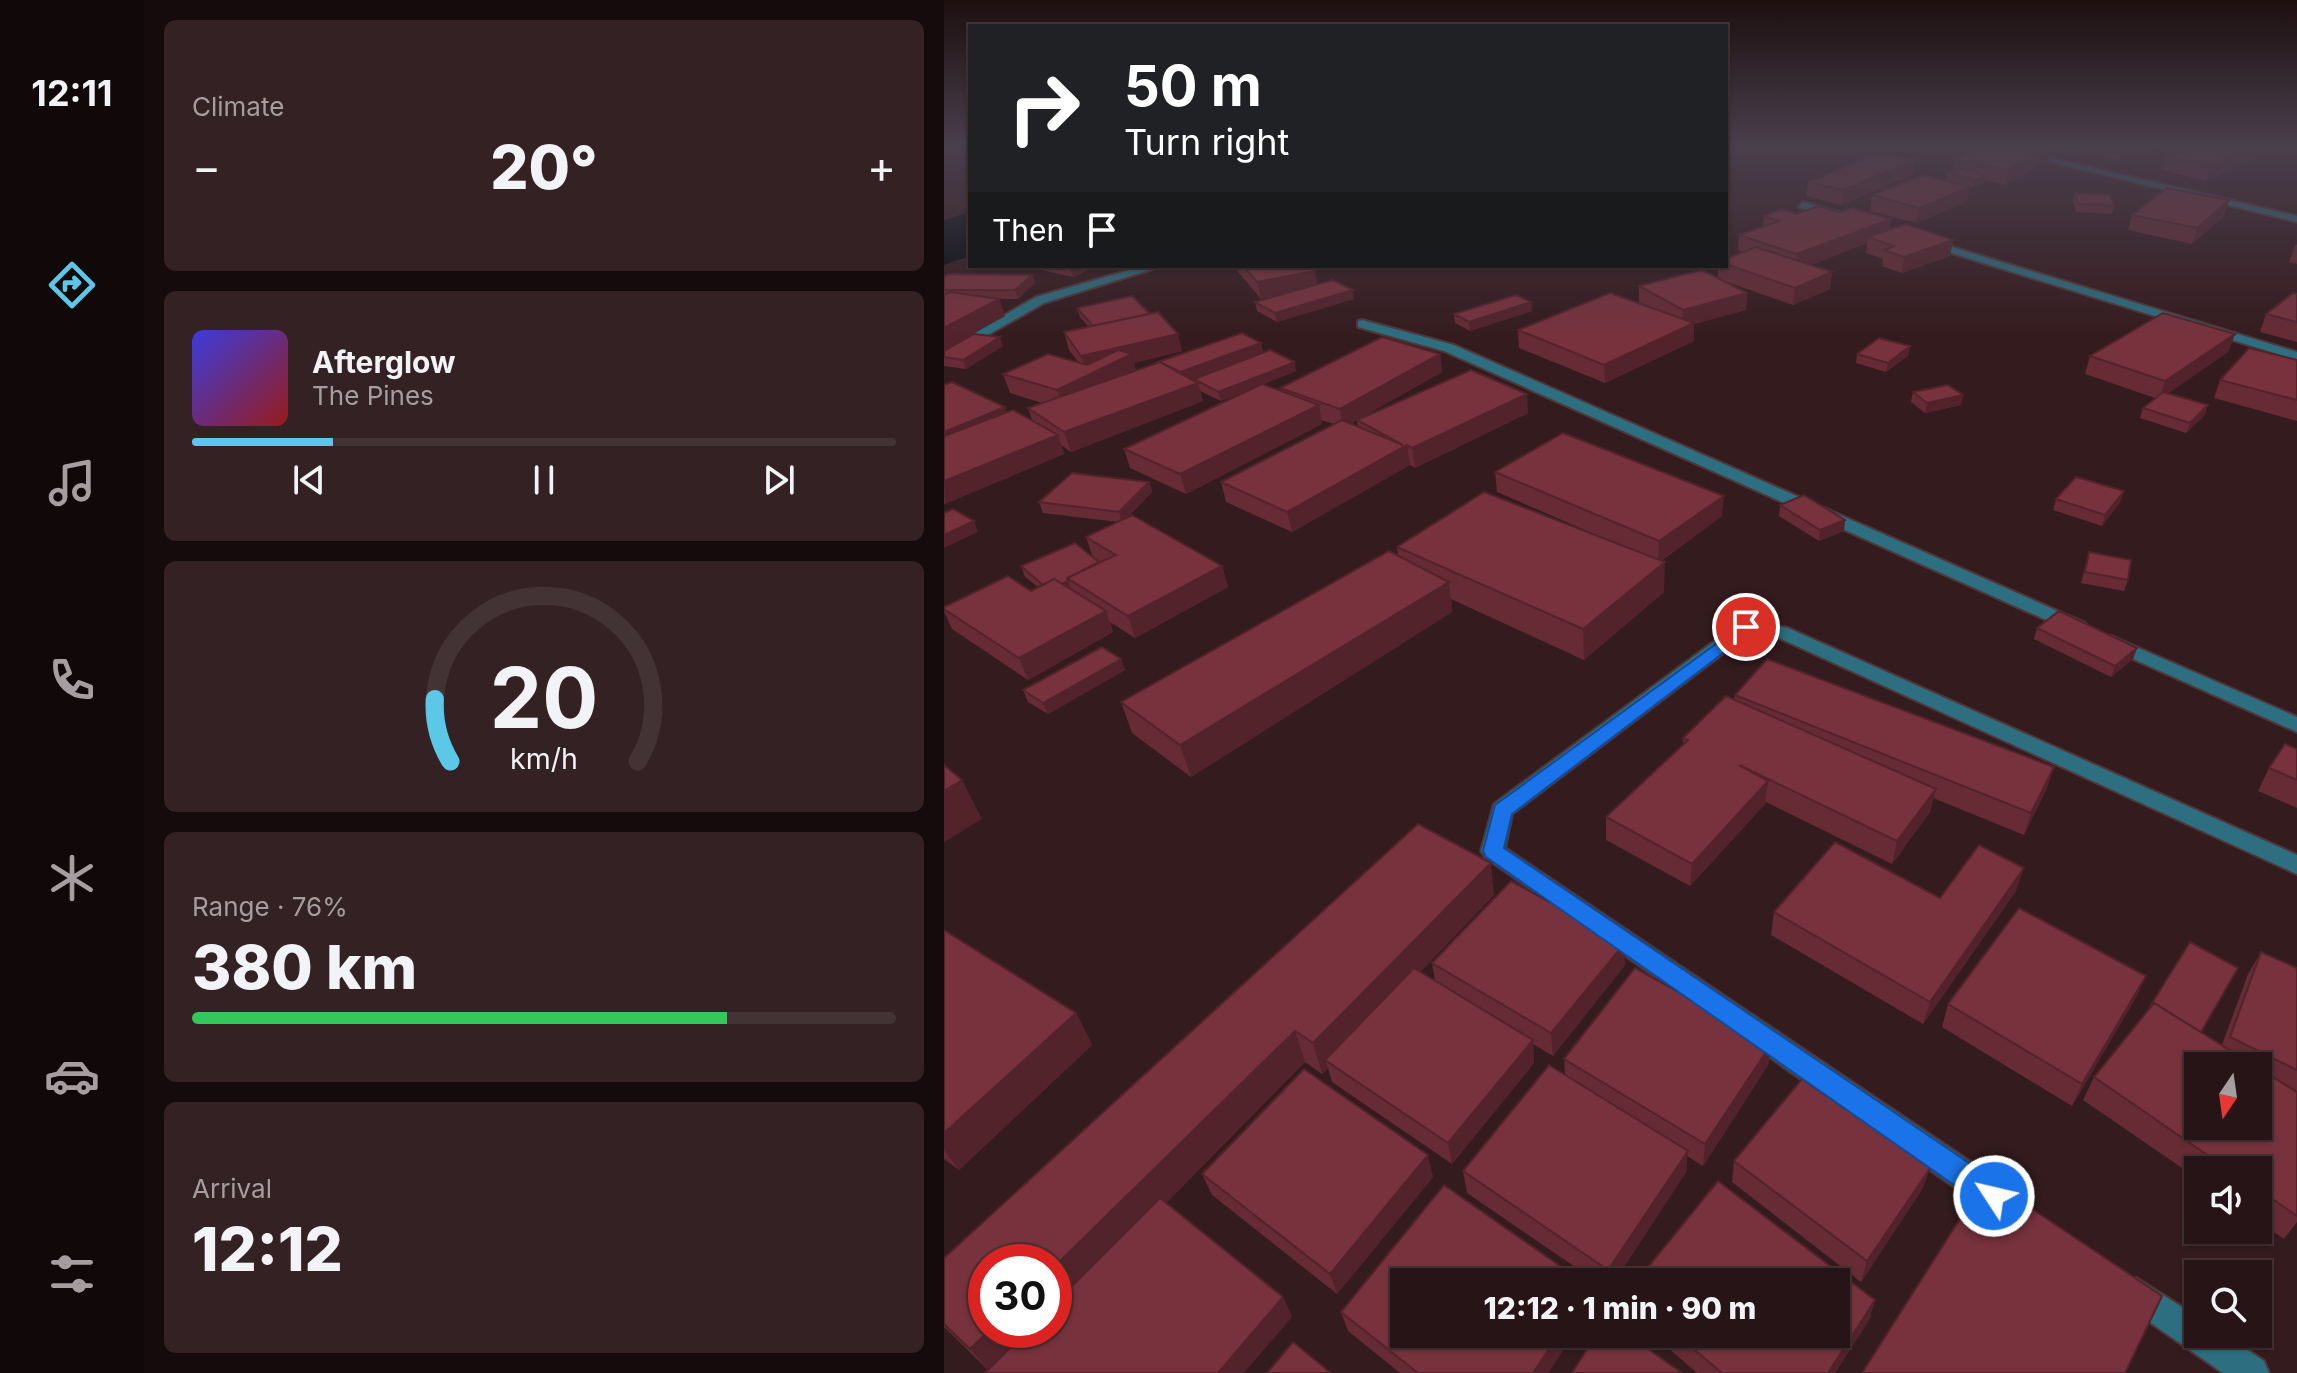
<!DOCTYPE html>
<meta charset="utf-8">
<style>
:root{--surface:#271416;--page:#332123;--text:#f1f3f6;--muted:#a49ea1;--line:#433335;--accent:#5bc8e7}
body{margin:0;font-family:Inter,sans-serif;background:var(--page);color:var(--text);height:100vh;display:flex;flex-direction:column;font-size:30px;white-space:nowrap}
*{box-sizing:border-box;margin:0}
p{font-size:26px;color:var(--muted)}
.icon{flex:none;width:44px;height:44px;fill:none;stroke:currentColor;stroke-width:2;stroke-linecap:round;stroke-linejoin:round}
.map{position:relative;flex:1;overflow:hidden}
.sheet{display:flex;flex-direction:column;gap:20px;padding:20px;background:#150b0c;width:800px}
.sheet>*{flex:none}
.hud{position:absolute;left:24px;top:24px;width:760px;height:244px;border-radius:0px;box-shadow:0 2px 6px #0004,0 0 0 2px var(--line);background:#202124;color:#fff;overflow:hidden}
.needle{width:52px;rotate:193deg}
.fabs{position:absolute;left:1240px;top:1052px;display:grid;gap:16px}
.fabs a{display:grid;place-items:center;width:88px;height:88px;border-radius:0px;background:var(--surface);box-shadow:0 2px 6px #0004,0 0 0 2px var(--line);font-size:40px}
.speed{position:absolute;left:24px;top:1244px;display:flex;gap:16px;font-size:40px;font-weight:700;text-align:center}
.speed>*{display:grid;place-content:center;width:104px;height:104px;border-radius:50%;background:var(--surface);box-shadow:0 2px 6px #0004,0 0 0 2px var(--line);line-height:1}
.speed .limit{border:12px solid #d22;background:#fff;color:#111}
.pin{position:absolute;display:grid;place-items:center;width:68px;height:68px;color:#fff;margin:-34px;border:4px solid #fff;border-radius:50%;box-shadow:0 2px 8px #0007}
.me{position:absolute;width:88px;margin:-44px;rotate:305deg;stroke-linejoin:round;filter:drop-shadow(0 0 6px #0008)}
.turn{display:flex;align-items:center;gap:28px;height:168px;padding:0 24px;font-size:36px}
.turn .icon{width:104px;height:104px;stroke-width:2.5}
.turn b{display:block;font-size:56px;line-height:68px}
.then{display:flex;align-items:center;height:76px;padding:0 24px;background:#0003;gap:16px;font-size:30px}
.big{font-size:60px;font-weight:800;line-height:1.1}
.sheet .tile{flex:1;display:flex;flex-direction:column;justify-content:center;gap:12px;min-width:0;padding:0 28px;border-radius:12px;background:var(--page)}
.sheet .dial{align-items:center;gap:0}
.dial svg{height:208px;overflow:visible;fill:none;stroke:var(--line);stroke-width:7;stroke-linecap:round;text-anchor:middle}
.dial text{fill:var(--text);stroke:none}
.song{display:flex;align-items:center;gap:24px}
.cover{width:96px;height:96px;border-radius:12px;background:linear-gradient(135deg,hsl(240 70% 55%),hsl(0 70% 35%))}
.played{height:8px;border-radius:4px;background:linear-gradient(90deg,var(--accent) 20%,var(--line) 20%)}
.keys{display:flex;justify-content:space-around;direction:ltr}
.heat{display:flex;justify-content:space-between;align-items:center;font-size:44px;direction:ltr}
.charge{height:12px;border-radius:6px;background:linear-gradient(90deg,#34c759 76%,var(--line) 0)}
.trip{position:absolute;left:446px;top:1268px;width:460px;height:80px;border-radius:0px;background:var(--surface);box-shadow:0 2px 6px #0004,0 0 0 2px var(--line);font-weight:800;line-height:80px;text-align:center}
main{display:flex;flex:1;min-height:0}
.tabs{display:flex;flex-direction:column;width:144px;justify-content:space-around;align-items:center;background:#100809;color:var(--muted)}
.tabs .icon{width:56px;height:56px}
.tabs .on{color:var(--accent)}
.tabs b{font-size:36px;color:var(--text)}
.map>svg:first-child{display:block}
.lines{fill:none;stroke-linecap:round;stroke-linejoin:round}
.river{fill:#020b0f;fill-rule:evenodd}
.minor-casing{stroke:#4f3739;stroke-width:4}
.minor{fill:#2d6e80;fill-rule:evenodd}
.wall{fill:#662b34;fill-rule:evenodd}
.shaded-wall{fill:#53232b}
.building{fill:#77323d;stroke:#53232b;stroke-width:2}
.route{fill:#1a73e8;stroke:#114b97;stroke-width:2}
</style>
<main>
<nav class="tabs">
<b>12:11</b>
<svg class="icon on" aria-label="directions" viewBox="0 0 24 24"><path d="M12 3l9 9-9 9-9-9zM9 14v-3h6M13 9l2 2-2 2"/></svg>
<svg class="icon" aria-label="music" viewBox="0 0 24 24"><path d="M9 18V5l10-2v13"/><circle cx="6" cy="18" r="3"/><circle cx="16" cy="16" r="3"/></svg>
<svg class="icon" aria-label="phone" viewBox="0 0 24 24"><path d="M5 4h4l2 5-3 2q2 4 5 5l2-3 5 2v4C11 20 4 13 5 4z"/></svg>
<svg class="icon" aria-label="climate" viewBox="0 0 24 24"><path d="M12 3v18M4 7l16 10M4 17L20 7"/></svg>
<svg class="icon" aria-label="car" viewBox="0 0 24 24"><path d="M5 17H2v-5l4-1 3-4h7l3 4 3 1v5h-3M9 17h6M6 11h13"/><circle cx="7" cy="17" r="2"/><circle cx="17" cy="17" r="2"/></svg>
<svg class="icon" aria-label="filters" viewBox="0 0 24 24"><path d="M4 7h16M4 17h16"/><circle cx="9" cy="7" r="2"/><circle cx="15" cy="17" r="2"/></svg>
</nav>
<section class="sheet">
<div class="tile"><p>Climate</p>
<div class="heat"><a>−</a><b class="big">20°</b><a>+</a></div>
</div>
<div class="tile">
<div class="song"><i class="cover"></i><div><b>Afterglow</b><p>The Pines</p></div></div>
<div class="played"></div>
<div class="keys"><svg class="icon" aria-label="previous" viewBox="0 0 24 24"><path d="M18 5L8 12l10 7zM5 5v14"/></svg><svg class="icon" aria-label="pause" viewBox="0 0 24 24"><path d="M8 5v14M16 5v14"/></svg><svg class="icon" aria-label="next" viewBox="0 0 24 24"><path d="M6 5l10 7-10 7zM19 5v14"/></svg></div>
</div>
<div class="tile dial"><svg viewBox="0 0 100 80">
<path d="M14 69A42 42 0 1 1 86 69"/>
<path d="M14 69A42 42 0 0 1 8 45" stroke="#5bc8e7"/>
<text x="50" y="56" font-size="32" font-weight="700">20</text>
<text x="50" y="72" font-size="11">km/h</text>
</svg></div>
<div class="tile"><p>Range · 76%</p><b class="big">380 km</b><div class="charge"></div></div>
<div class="tile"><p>Arrival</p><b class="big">12:12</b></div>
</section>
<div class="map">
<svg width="1353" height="1373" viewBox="0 0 1353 1373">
<rect width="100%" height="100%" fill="#341b1e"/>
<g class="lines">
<polygon class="river" points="26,212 26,256 0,265 0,220"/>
<defs>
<g id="minor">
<polygon points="1042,146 1056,146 1353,216 1353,222"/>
<polygon points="859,202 898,213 899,215 894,218 855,207"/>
<polygon points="982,239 1353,352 1353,360 978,244 977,242"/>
<polygon points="200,266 218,266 100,303 0,360 0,350 92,297"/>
<polygon points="418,320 510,345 1141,623 1143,627 1141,631 1127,631 500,351 414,327 414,321"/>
<polygon points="802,621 844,628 1353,855 1353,874 833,637 806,633 568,814 561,848 1068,1190 1072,1201 1068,1212 1057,1216 1046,1212 541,857 537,851 550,804 795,623"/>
<polygon points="1167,636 1353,717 1353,732 1160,646 1157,642 1160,638"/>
<polygon points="1192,1278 1254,1317 1254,1334 1280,1334 1320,1361 1325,1373 1279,1373 1181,1305 1176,1294 1181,1283"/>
</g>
</defs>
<use href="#minor" class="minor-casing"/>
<use href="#minor" class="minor"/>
</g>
<g class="wall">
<polygon points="782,146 798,146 787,151 782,150"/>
<polygon points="1135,146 1217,146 1176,160 1134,150"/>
<polygon points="1247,146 1315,146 1311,158 1262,181 1218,170 1222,156"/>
<polygon points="1010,159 1106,161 1092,165 1092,167 1061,185 1041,180 1040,183 1029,187 1002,179 1003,172 1008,170"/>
<polygon points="969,174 897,205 862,196 864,182"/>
<polygon points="1131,193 1170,206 1168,214 1132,212 1129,200"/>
<polygon points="928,195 1023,202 972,223 926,211"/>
<polygon points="1285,200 1280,216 1248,244 1184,230 1188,215"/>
<polygon points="895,212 947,219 945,230 1009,240 1006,256 958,273 938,266 939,259 922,253 923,243 867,265 886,289 849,305 774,279 803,293 802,310 750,324 750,341 661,383 575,348 574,330 695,303 695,286 774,278 774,266 782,266 782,259 799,252 794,250 795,235 819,226 820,216"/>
<polygon points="1353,244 1353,264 1345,262 1351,246"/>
<polygon points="80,266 154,266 129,277"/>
<polygon points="293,266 365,266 373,284 410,299 333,322 313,311 311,302 330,296 317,299 294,272"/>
<polygon points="88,275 91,283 74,299 54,299 55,299 61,316 0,350 0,277"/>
<polygon points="1353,294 1353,342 1316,332 1322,314"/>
<polygon points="587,302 588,311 526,331 511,323 510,314"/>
<polygon points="133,308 238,351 190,363 192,370 317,343 319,352 247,379 250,380 352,371 320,384 337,391 336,388 496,354 498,372 406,424 414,427 413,420 584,413 471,468 466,465 348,532 282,502 277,482 390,424 377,420 378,424 242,494 186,468 180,449 302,391 277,401 256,391 259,401 127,452 117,445 120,454 0,504 0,385 63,412 88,420 84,408 98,403 66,393 59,374 135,363 125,350 120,332 145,327 136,317"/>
<polygon points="1291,334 1284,352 1224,393 1261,415 1242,433 1196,418 1199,408 1211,398 1141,374 1146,356"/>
<polygon points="59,346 22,369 0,366 0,351"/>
<polygon points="966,346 964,356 942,372 912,363 913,354"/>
<polygon points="1353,360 1353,421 1270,398 1276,380"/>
<polygon points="969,392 1019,395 1017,405 981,413 967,402"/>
<polygon points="551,472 778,516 717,561 720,592 640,660 507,599 508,612 247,777 188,733 177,702 454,556 453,547 659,538 553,492"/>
<polygon points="205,482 208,492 183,518 278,566 284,587 191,638 166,622 169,632 84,680 8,629 0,611 0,607 87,591 94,587 81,577 77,566 149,558 142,537 174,522 99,513 95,502"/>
<polygon points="1180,491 1176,502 1158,526 1109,510 1112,499"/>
<polygon points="836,505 901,520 900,531 875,541 835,516"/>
<polygon points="1145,552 1184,580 1180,591 1137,583"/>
<polygon points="1093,628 1193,648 1189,659 1167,677 1090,639"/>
<polygon points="177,659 181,670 104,714 84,702 79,690"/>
<polygon points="791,695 1110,767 1102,790 1080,835 989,798 986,812 948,864 822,802 821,804 746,886 662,840 662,817 739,745 739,738 790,699"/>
<polygon points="1353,749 1353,808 1314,791 1325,768"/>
<polygon points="1072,891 979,1024 827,935 830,912"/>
<polygon points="550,895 476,972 491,981 488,963 681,965 609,1056 589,1044 590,1063 508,1164 388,1082 384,1068 378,1074 361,1062 222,1203 339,1297 348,1317 44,1370 0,1327 0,1258"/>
<polygon points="0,930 132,1013 148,1045 15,1170 0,1159"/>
<path d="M1317 952 1353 968V1222L1340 1239 1314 1221V1170H1254V1179L1139 1100 1150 1077 1205 1008 1257 1032 1278 1045 1304 974ZM1254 1066H1314V1126Z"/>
<polygon points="1202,976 1191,999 1128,1106 998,1027 1004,1004"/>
<polygon points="828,1043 824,1065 759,1166 743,1156 742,1172 670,1282 653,1282 523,1193 519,1171 621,1075 620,1059"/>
<polygon points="790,1161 979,1188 917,1282 788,1182"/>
<polygon points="258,1174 489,1177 393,1294 268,1195"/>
<polygon points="931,1300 925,1320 891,1373 753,1373 708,1334 892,1334"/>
<polygon points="397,1312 460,1334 630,1334 604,1373 456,1373 404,1331"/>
</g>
<g class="shaded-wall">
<polygon points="788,146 798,146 787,151"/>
<polygon points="1180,146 1217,146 1176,160"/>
<polygon points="1312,146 1315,146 1311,158 1262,181 1267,166"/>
<polygon points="1095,153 1107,154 1106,161 1092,165 1092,167 1061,185 1064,170"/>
<polygon points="971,160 969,174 897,205 899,190"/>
<polygon points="1042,176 1040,183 1029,187 1030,180"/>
<polygon points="1026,187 1023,202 972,223 975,208"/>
<polygon points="1285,200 1280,216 1248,244 1253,228"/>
<polygon points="947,219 944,235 924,237 923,243 852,271 853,254"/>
<polygon points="1009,240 1006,256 958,273 960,257"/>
<polygon points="125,266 154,266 129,277"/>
<polygon points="371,271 374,288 317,299 313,282"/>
<polygon points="888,272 886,289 849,305 851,288"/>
<polygon points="88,275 91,283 74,299 71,290"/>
<polygon points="409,290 410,299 333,322 331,313"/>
<polygon points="803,293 802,310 750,324 750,341 661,383 660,365 738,328 739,310"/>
<polygon points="55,299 61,316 0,350 0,328"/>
<polygon points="587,302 588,311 526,331 525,322"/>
<polygon points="234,334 238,351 190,363 193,372 119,409 113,390 143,374 137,356"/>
<polygon points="1291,334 1284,352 1215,400 1221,381"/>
<polygon points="56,337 59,346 22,369 19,360"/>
<polygon points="317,343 319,352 234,384 232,374"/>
<polygon points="966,346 964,356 942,372 944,363"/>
<polygon points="496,354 498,372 399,428 396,409"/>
<polygon points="351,362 352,371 277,401 274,392"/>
<polygon points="254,383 259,401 127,452 120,432"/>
<polygon points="583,394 584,413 471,468 468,448"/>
<polygon points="1019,395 1017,405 981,413 983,403"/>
<polygon points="375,405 378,424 242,494 236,474"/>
<polygon points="1264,405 1261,415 1242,433 1246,423"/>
<polygon points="61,407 68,426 0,454 0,432"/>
<polygon points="114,435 120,454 1,504 0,481"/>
<polygon points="463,445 466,465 348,532 343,512"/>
<polygon points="205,482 208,492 178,522 175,512"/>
<polygon points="1180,491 1176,502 1158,526 1161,515"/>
<polygon points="780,496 778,516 714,562 715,541"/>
<polygon points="901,520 900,531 875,541 876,530"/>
<polygon points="30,521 34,532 0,548 0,535"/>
<polygon points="721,562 720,592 640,660 639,629"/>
<polygon points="278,566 284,587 191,638 184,616"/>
<polygon points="124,581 128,592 105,590"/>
<polygon points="505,582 508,612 247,777 236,745"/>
<polygon points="162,611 169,632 84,680 75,658"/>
<polygon points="1193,648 1189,659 1167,677 1171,666"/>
<polygon points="177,659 181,670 104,714 99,703"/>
<polygon points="1110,767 1102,790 1080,835 1087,813"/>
<polygon points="18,780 38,819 0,842 0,791"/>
<polygon points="824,781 821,804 746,886 748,864"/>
<polygon points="992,789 986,812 948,864 953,841"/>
<polygon points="547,863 550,895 388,1064 381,1060 384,1068 378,1074 369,1043"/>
<polygon points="1080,868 1072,891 979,1024 986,1002"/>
<polygon points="681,943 681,965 609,1056 607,1033"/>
<polygon points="1202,976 1191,999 1128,1106 1138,1084"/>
<polygon points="132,1013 148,1045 15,1170 0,1150 0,1133"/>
<polygon points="351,1031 361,1062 110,1316 110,1267"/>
<polygon points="589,1040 590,1063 508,1164 504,1143"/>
<polygon points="828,1043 824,1065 759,1166 761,1144"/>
<polygon points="744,1151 742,1172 670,1282 665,1282 664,1270"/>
<polygon points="484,1155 489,1177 393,1294 386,1274"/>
<polygon points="987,1167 979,1188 917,1282 923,1261"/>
<polygon points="339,1297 348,1317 300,1373 274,1373"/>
<polygon points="931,1300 925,1320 891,1373 884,1373"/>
<polygon points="46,1330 96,1330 47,1373 26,1349"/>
<polygon points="615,1334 630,1334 604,1373 589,1373"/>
</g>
<g class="building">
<polygon points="1038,146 1056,146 1095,153 1064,170 1010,159"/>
<polygon points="1078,146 1107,154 1094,158 1095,153 1069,148"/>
<polygon points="1247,146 1312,146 1267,166 1222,156"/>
<polygon points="938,152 971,160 899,190 864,182"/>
<polygon points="1014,168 1042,176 1030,180 1003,172"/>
<polygon points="979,175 1026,187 975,208 928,195"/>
<polygon points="1223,188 1285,200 1253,228 1188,215"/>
<polygon points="1131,193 1166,195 1170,206 1134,204"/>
<polygon points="875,206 895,212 908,208 947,219 853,254 795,235 835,221 820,216 838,209 852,214"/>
<polygon points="962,224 1009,240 960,257 940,250 950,246 924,237"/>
<polygon points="812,247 888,272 851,288 782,264 782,259"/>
<polygon points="299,266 365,266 371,271 313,282"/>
<polygon points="758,270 803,293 739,310 695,286"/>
<polygon points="4,274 88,275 71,290 0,290 0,277"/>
<polygon points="389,280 409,290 331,313 311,302"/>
<polygon points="6,292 55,299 0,328 0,295"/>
<polygon points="666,293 750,323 660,365 574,330"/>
<polygon points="1349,293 1353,294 1353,322 1322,314"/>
<polygon points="572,295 587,302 525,322 510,314"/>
<polygon points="188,296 206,314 149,326 133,308"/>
<polygon points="214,312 234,334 137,356 120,332"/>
<polygon points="1219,313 1291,334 1221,381 1146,356"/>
<polygon points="298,333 317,343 236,372 216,362 211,363"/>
<polygon points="30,334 56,337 19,360 0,357 0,351"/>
<polygon points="438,337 496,354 396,409 336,388"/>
<polygon points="935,338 966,346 944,363 913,354"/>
<polygon points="1305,348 1353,360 1353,400 1276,380"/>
<polygon points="174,350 188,354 113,390 59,374 104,354 143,365"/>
<polygon points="326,350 351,362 274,392 250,379"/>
<polygon points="216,362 254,383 120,432 84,408"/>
<polygon points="527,370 583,394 468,448 463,445 343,512 277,482 398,420 459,445 413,420"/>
<polygon points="8,382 61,407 0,432 0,385"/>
<polygon points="318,384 375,405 236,474 180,449"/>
<polygon points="1004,385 1019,395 983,403 969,392"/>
<polygon points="1219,392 1264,405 1246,423 1199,408"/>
<polygon points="69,410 114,435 0,481 0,436"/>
<polygon points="619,433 780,496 715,541 551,472"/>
<polygon points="128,473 205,482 175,512 95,502"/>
<polygon points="1132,477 1180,491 1161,515 1112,499"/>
<polygon points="540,492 721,562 639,629 453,547"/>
<polygon points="860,495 901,520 876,530 836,505"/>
<polygon points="9,509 30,521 0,535 0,513"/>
<polygon points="188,515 278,566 184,616 123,578 172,555 142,537"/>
<polygon points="131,543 155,562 123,578 124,581 118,584 110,579 99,585 77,566"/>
<polygon points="445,551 505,582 236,745 177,702"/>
<polygon points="1145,552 1187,560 1184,580 1141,572"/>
<polygon points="64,576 87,591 110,579 162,611 75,658 0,609 0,607"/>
<polygon points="1115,611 1193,648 1171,666 1093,628"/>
<polygon points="158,647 177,659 99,703 79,690"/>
<polygon points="823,659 1110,767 1087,813 791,695"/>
<polygon points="782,696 992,789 953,841 795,765 824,781 748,864 662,817 744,740 739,738"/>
<polygon points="1341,744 1353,749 1353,780 1325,768"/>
<polygon points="0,765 18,780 0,791"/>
<polygon points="474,824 547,863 369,1043 351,1031 110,1267 110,1262 42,1262 42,1330 46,1330 26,1349 0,1324 0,1258"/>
<polygon points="891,842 996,898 1035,845 1080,868 986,1002 830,912"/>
<polygon points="567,881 681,943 607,1033 488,963"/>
<polygon points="1075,908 1202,976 1138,1084 1004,1004"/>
<polygon points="0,930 132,1013 0,1133"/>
<polygon points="1246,942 1294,968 1257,1032 1210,1003 1205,1008"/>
<polygon points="1317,952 1353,968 1353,1070 1286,1037"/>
<polygon points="470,968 589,1040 504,1143 381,1060"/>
<polygon points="691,968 828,1043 761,1144 620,1059"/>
<polygon points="1210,1003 1311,1066 1254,1066 1254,1126 1314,1126 1314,1068 1353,1092 1353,1216 1314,1189 1314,1170 1285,1170 1150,1077"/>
<polygon points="605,1065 744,1151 664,1270 519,1171"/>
<polygon points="360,1069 484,1155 386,1274 258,1174"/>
<polygon points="858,1079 987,1167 923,1261 790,1161"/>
<polygon points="1042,1178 1218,1296 1181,1373 918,1373"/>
<polygon points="774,1181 931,1300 884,1373 778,1373 732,1334 892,1334 892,1282 692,1282"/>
<polygon points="500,1185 639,1282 460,1282 460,1334 615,1334 589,1373 474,1373 397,1312"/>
<polygon points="216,1198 339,1297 274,1373 41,1373 84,1330 110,1330 110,1304"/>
<polygon points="653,1334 683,1334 738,1373 628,1373"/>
<polygon points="349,1342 387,1373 323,1373"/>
</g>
<linearGradient id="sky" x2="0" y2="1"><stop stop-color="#1d0f10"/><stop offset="0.43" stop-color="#4a3f4c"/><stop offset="1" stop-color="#4a3f4c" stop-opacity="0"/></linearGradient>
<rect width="1353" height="338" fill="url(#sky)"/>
<polygon class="route" points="802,622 811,627 808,631 568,814 560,848 1059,1186 1063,1196 1059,1206 1050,1209 1040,1206 542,857 539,851 551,805"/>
</svg>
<div class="fabs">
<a><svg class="needle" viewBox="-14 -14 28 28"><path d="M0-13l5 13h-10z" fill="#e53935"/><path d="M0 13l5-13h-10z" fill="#a49ea1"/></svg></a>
<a><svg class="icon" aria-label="sound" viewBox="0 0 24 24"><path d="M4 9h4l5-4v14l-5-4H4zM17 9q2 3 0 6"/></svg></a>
<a><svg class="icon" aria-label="search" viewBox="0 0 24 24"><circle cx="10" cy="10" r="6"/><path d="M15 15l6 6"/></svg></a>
</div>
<div class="speed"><div class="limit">30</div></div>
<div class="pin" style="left:802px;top:627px;background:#d93025"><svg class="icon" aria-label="arrive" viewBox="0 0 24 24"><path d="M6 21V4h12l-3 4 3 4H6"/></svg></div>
<svg class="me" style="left:1050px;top:1196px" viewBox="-20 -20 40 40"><circle r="17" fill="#1a73e8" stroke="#fff" stroke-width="3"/><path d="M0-11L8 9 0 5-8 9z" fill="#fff"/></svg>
<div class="trip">12:12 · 1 min · 90 m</div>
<div class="hud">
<div class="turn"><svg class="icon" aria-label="right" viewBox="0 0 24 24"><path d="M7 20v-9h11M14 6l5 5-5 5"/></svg><div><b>50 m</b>Turn right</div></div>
<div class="then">Then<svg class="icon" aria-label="arrive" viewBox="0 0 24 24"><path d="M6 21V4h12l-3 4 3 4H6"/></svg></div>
</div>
</div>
</main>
